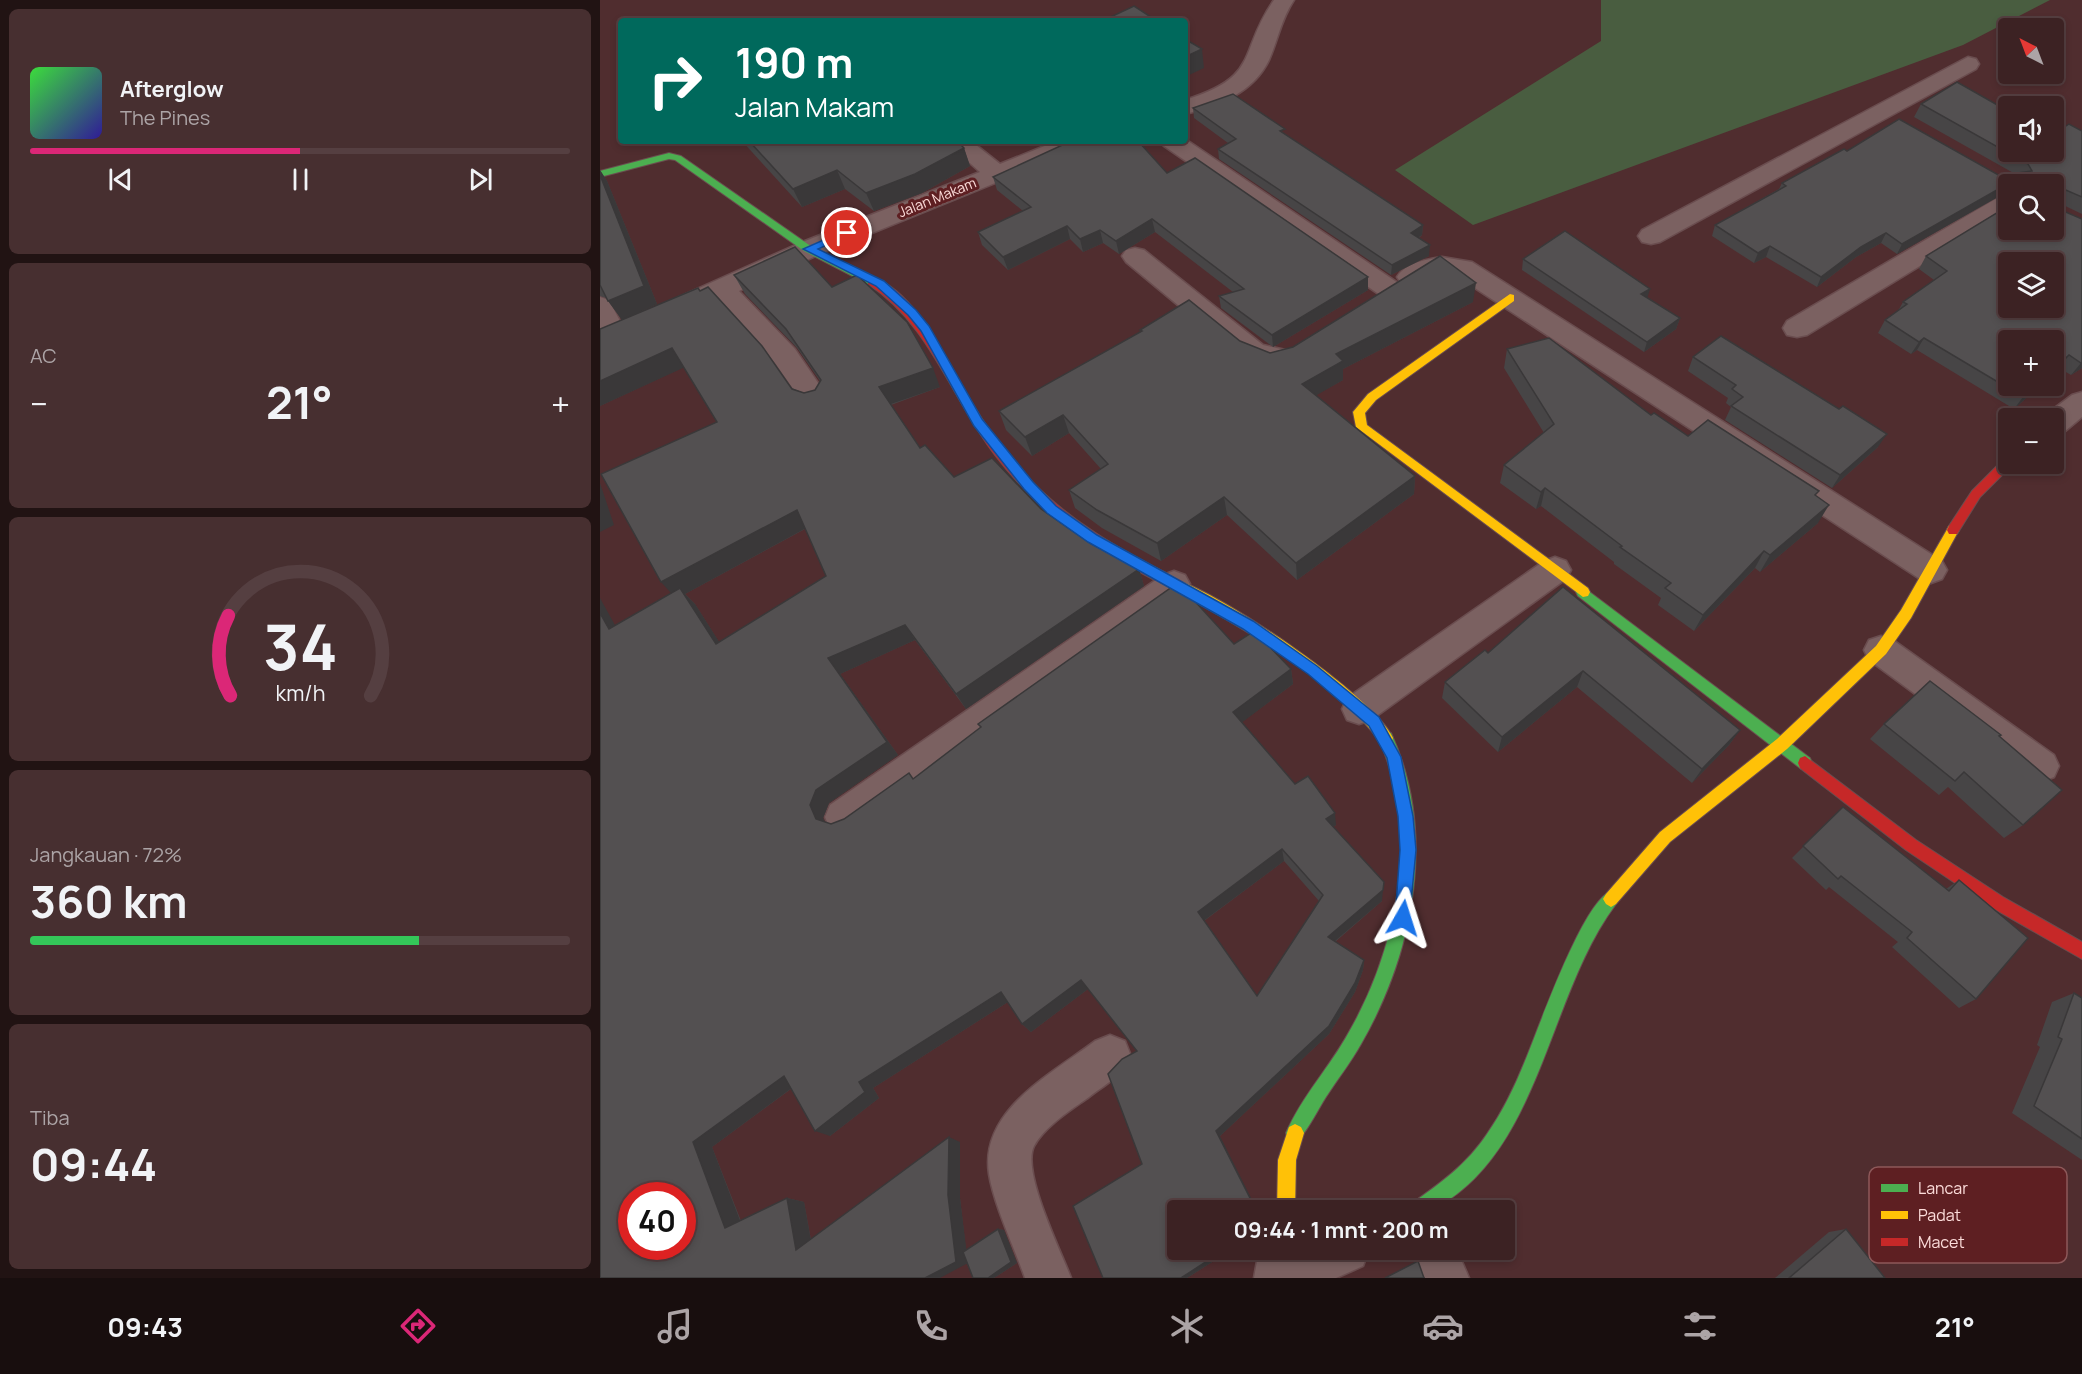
<!DOCTYPE html>
<html lang="id">
<meta charset="utf-8">
<style>
:root{--surface:#3c2223;--page:#472f30;--text:#f1f3f6;--muted:#aca4a6;--line:#553f41;--accent:#db2777}
body{margin:0;font-family:Manrope,sans-serif;background:var(--page);color:var(--text);height:100vh;display:flex;flex-direction:column;font-size:22px;white-space:nowrap}
*{box-sizing:border-box;margin:0}
p{font-size:20px;color:var(--muted)}
.icon{flex:none;width:33px;height:33px;fill:none;stroke:currentColor;stroke-width:2;stroke-linecap:round;stroke-linejoin:round}
.map{position:relative;flex:1;overflow:hidden}
.side{display:flex;flex-direction:column;gap:9px;padding:9px;background:#211313;width:600px}
.side>*{flex:none}
.banner{position:absolute;left:18px;top:18px;width:570px;height:126px;border-radius:6px;box-shadow:0 3px 9px #0003,0 0 0 2px var(--line);background:#00695c;color:#fff;overflow:hidden}
.needle{width:39px;rotate:318deg}
.fabs{position:absolute;left:1398px;top:18px;display:grid;gap:12px}
.fabs a{display:grid;place-items:center;width:66px;height:66px;border-radius:6px;background:var(--surface);box-shadow:0 3px 9px #0003,0 0 0 2px var(--line);font-size:30px}
.speed{position:absolute;left:18px;top:1182px;display:flex;gap:12px;font-size:30px;font-weight:700;text-align:center}
.speed>*{display:grid;place-content:center;width:78px;height:78px;border-radius:50%;background:var(--surface);box-shadow:0 3px 9px #0003,0 0 0 2px var(--line);line-height:1}
.speed .limit{border:9px solid #d22;background:#fff;color:#111}
.pin{position:absolute;display:grid;place-items:center;width:51px;height:51px;color:#fff;margin:-26px;border:3px solid #fff;border-radius:50%;box-shadow:0 2px 6px #0007}
.me{position:absolute;width:66px;margin:-33px;rotate:6deg;stroke-linejoin:round;filter:drop-shadow(0 0 4px #0008)}
.turn{display:flex;align-items:center;gap:21px;height:126px;padding:0 18px;font-size:27px}
.turn .icon{width:78px;height:78px;stroke-width:2.5}
.turn b{display:block;font-size:42px;line-height:51px}
.big{font-size:45px;font-weight:700;line-height:1.1}
.side .widget{flex:1;display:flex;flex-direction:column;justify-content:center;gap:9px;min-width:0;padding:0 21px;border-radius:9px;background:var(--page)}
.side .dial{align-items:center;gap:0}
.dial svg{height:156px;overflow:visible;fill:none;stroke:var(--line);stroke-width:7;stroke-linecap:round;text-anchor:middle}
.dial text{fill:var(--text);stroke:none}
.song{display:flex;align-items:center;gap:18px}
.cover{width:72px;height:72px;border-radius:9px;background:linear-gradient(135deg,hsl(120 70% 55%),hsl(250 70% 35%))}
.played{height:6px;border-radius:3px;background:linear-gradient(90deg,var(--accent) 50%,var(--line) 50%)}
.keys{display:flex;justify-content:space-around;direction:ltr}
.heat{display:flex;justify-content:space-between;align-items:center;font-size:33px;direction:ltr}
.charge{height:9px;border-radius:4px;background:linear-gradient(90deg,#34c759 72%,var(--line) 0)}
.trip{position:absolute;left:567px;top:1200px;width:348px;height:60px;border-radius:6px;background:var(--surface);box-shadow:0 3px 9px #0003,0 0 0 2px var(--line);font-weight:700;line-height:60px;text-align:center}
.dock{display:flex;height:96px;justify-content:space-around;align-items:center;background:#180e0e;color:var(--muted)}
.dock .icon{width:42px;height:42px}
.dock .current{color:var(--accent)}
.dock b{font-size:27px;color:var(--text)}
main{display:flex;flex:1;min-height:0}
.map>svg:first-child{display:block}
.green{fill:#495d40}
.lines{fill:none;stroke-linecap:round;stroke-linejoin:round}
.street-casing{stroke:#6a4d4f;stroke-width:3}
.fast-casing{stroke:#6a4d4f;stroke-width:2}
.slow-casing{stroke:#6a4d4f;stroke-width:2}
.jam-casing{stroke:#6a4d4f;stroke-width:2}
.street{fill:#7b6161;fill-rule:evenodd}
.fast{fill:#4caf50;fill-rule:evenodd}
.slow{fill:#ffc107;fill-rule:evenodd}
.jam{fill:#c62828;fill-rule:evenodd}
.wall{fill:#474546;fill-rule:evenodd}
.shaded-wall{fill:#3a3839}
.building{fill:#535051;stroke:#3a3839;stroke-width:1.5;fill-rule:evenodd}
.route{fill:#1a73e8;stroke:#114b97;stroke-width:1.5}
.labels{text-anchor:middle;dominant-baseline:central;stroke-width:6;stroke-linejoin:round;paint-order:stroke}
.far-street-label{font-size:14px;fill:#fcdcda;stroke:#5e1f22}
.key{fill:#5e1f22;stroke:#8d5859;stroke-width:1.5}
.key-label{font-size:16px;fill:#fcdcda}
</style>
<main>
<section class="side">
<div class="widget">
<div class="song"><i class="cover"></i><div><b>Afterglow</b><p>The Pines</p></div></div>
<div class="played"></div>
<div class="keys"><svg class="icon" aria-label="previous" viewBox="0 0 24 24"><path d="M18 5L8 12l10 7zM5 5v14"/></svg><svg class="icon" aria-label="pause" viewBox="0 0 24 24"><path d="M8 5v14M16 5v14"/></svg><svg class="icon" aria-label="next" viewBox="0 0 24 24"><path d="M6 5l10 7-10 7zM19 5v14"/></svg></div>
</div>
<div class="widget"><p>AC</p>
<div class="heat"><a>−</a><b class="big">21°</b><a>+</a></div>
</div>
<div class="widget dial"><svg viewBox="0 0 100 80">
<path d="M14 69A42 42 0 1 1 86 69"/>
<path d="M14 69A42 42 0 0 1 13 28" stroke="#db2777"/>
<text x="50" y="56" font-size="32" font-weight="700">34</text>
<text x="50" y="72" font-size="11">km/h</text>
</svg></div>
<div class="widget"><p>Jangkauan · 72%</p><b class="big">360 km</b><div class="charge"></div></div>
<div class="widget"><p>Tiba</p><b class="big">09:44</b></div>
</section>
<div class="map">
<svg width="1482" height="1278" viewBox="0 0 1482 1278">
<rect width="100%" height="100%" fill="#502d2f"/>
<polygon class="green" points="1001,0 1450,0 1363,45 873,225 795,170 1001,41"/>
<g class="lines">
<defs>
<g id="street">
<path d="M674 0H694C681 19 678 40 669 60 653 93 618 106 585 114V100C662 76 637 53 674 0Z"/>
<polygon points="1368,57 1376,59 1379,64 1376,69 1060,242 1051,244 1042,242 1038,236 1042,230"/>
<polygon points="585,139 798,283 802,289 798,295 789,298 780,295 564,146 560,141"/>
<polygon points="345,141 371,141 400,164 457,141 490,141 486,146 218,255 139,291 195,349 229,399 225,406 215,409 205,406 175,363 118,301 0,353 0,297 9,300 21,323 200,243 380,172"/>
<polygon points="1408,194 1408,212 1207,335 1197,337 1187,335 1183,328 1187,321 1399,197"/>
<polygon points="535,248 544,250 663,345 690,351 694,358 690,365 662,368 643,359 526,262 522,256 526,250"/>
<path d="M842 257 872 262 1342 561 1347 570 1342 579 1331 583 1320 579 855 275C835 272 820 288 801 283L797 277C805 263 827 259 842 257Z"/>
<polygon points="1482,392 1482,417 1464,432 1454,435 1454,418 1443,418 1444,416 1472,395"/>
<polygon points="955,557 966,561 971,570 966,579 771,720 759,724 747,720 742,709 747,698 944,561"/>
<polygon points="574,571 585,575 590,584 585,593 256,829 243,834 230,829 225,817 230,805 563,575"/>
<polygon points="1281,636 1293,640 1454,755 1459,766 1454,777 1441,782 1428,777 1269,660 1264,650 1269,640"/>
<path d="M510 1035 525 1041 531 1056C522 1076 506 1084 489 1097 471 1110 445 1126 434 1146 421 1171 461 1251 471 1278H425C414 1247 394 1205 389 1174 379 1110 453 1073 495 1041Z"/>
<polygon points="659,1250 769,1250 763,1266 736,1278 654,1278"/>
<polygon points="813,1250 857,1250 869,1278 823,1278"/>
</g>
<g id="fast">
<polygon points="69,153 81,156 212,247 276,278 276,284 268,284 204,251 75,160 69,159 0,177 0,171"/>
<polygon points="983,587 1210,758 1212,763 1210,768 1205,770 1200,768 978,596 976,592 978,588"/>
<path d="M786 732 791 733C837 833 814 952 761 1044 751 1062 739 1077 728 1094 720 1105 705 1137 695 1142L689 1139 686 1133C702 1096 730 1067 749 1032 786 968 807 887 800 813 797 786 788 762 779 738L781 733Z"/>
<path d="M1011 891 1016 894 1019 899 1016 904C951 990 942 1136 850 1199 845 1202 837 1209 831 1210 824 1212 815 1210 808 1210L811 1204C841 1183 867 1164 887 1134 903 1111 915 1086 925 1061 939 1028 982 903 1011 891Z"/>
</g>
<g id="slow">
<polygon points="910,294 914,295 914,301 776,400 765,413 767,425 988,588 990,592 988,596 983,597 756,427 753,412 768,394"/>
<polygon points="1353,525 1359,530 1311,618 1286,654 1187,749 1070,842 1016,904 1011,907 1006,904 1003,899 1006,894 1060,832 1177,739 1276,646 1301,610 1349,526"/>
<path d="M577 580C623 595 773 695 793 738L791 743 786 744 781 743C737 682 638 624 572 589L570 585 572 581Z"/>
<polygon points="695,1124 701,1127 704,1133 696,1160 695,1210 677,1210 678,1160 689,1127"/>
</g>
<g id="jam">
<path d="M272 277C317 292 347 362 370 400 385 425 402 449 421 470 465 520 523 552 582 581L584 585 582 589H572C505 555 441 516 395 455 351 398 330 324 268 284V278Z"/>
<polygon points="1408,457 1408,464 1413,464 1380,497 1357,534 1349,534 1347,530 1349,526 1372,491 1404,459"/>
<polygon points="1205,756 1316,840 1403,897 1482,942 1482,959 1391,907 1306,850 1200,768 1198,763 1200,758"/>
</g>
</defs>
<use href="#street" class="street-casing"/>
<use href="#fast" class="fast-casing"/>
<use href="#slow" class="slow-casing"/>
<use href="#jam" class="jam-casing"/>
<use href="#street" class="street"/>
<use href="#fast" class="fast"/>
<use href="#slow" class="slow"/>
<use href="#jam" class="jam"/>
</g>
<g class="wall">
<polygon points="1321,104 1408,152 1482,131 1482,214 1461,204 1461,210 1482,219 1482,368 1471,375 1459,368 1408,386 1440,386 1414,409 1317,350 1311,354 1278,333 1285,320 1298,311 1303,302 1334,280 1319,269 1326,256 1454,184 1411,184 1417,175 1314,117"/>
<polygon points="593,108 685,134 823,225 822,235 819,238 829,256 791,275 619,159 618,149 628,143 594,118"/>
<polygon points="142,141 357,141 364,148 370,166 322,193 274,211 245,189 202,207"/>
<polygon points="1247,151 1411,182 1410,184 1408,184 1408,187 1405,193 1297,254 1281,243 1256,257 1217,287 1166,257 1154,263 1112,236 1115,225 1179,189 1182,183"/>
<path d="M0 170 7 181 57 304 25 319 204 393 215 390 220 381 197 348 145 294 134 275 232 287 340 387 291 405 320 448 354 477 441 509 490 543 539 569 544 586 366 709 315 640 240 674 298 755 229 803 223 818 225 822 231 824 244 819 314 779 634 644 691 669 693 684 642 722 695 784 736 825 733 827 782 901 735 942 764 960 763 970 755 992 729 1034 620 1136 578 1250H631L587 1278 542 1164 537 1051 488 989 431 1032 422 1024 408 1002 273 1088 279 1098 230 1136 191 1089 112 1147 141 1221 187 1198 204 1202 211 1240 360 1142V1198L366 1250 398 1229 404 1230 417 1263 394 1278H373L367 1264 0 1278 15 626 71 594 117 422 84 367 0 406 22 320 6 298 0 296ZM205 529 226 576 119 642 95 604 85 594ZM684 861 719 901 657 996 604 921Z"/>
<polygon points="567,173 768,290 673,347 621,308 619,296 633,292 555,232 519,254 503,243 483,252 470,239 408,270 382,245 378,232 423,211 397,190 393,177"/>
<polygon points="923,259 1047,297 1080,318 1076,329 1044,352 922,270"/>
<polygon points="873,302 743,369 743,380 716,395 815,476 814,494 697,580 627,515 561,561 502,528 475,508 469,490 501,469 469,433 432,456 406,430 399,411 541,332 540,330 640,341 670,353"/>
<polygon points="907,349 1051,415 1088,436 1216,497 1218,523 1160,572 1155,568 1094,631 1058,605 1061,598 1014,564 1014,562 941,506 936,509 900,483 904,465 944,433 904,368"/>
<polygon points="1093,357 1278,447 1232,488 1125,420 1131,407 1126,403 1128,398 1088,371"/>
<polygon points="963,587 1140,730 1129,745 1092,783 977,687 898,752 842,698 845,682 888,653"/>
<polygon points="1284,724 1399,736 1423,825 1404,838 1348,787 1339,795 1270,739"/>
<polygon points="1243,807 1346,889 1359,880 1376,999 1359,1008 1292,947 1298,942 1229,887 1226,890 1192,858"/>
<polygon points="1474,993 1482,998 1482,1160 1412,1113 1440,1047 1437,1045 1452,1002"/>
<polygon points="1246,1229 1285,1278 1175,1278 1229,1232"/>
</g>
<g class="shaded-wall">
<polygon points="602,49 604,68 585,77 585,57"/>
<polygon points="364,148 370,166 322,193 274,211 266,193"/>
<polygon points="0,170 7,181 57,304 22,320 8,301"/>
<polygon points="237,170 245,189 202,207 193,189"/>
<polygon points="1411,182 1410,184 1408,184 1408,187 1405,193 1297,254 1302,244"/>
<polygon points="552,219 555,232 519,254 516,241"/>
<polygon points="823,225 822,235 810,243 811,233"/>
<polygon points="467,226 470,239 408,270 403,257"/>
<polygon points="500,230 503,243 483,252 480,239"/>
<polygon points="1286,233 1281,243 1256,257 1217,287 1221,277 1261,247"/>
<polygon points="830,245 829,256 791,275 792,265"/>
<polygon points="1170,246 1166,257 1154,263 1158,253"/>
<polygon points="768,277 768,290 673,347 672,335"/>
<polygon points="876,283 873,302 743,369 743,380 703,403 702,384 736,354"/>
<polygon points="1050,289 1047,299 1041,294"/>
<polygon points="1080,318 1076,329 1044,352 1047,342"/>
<polygon points="1324,338 1317,350 1311,354 1319,342"/>
<polygon points="72,348 85,367 0,406 0,381"/>
<polygon points="1469,355 1459,368 1454,373 1454,369"/>
<polygon points="1482,362 1482,368 1471,375 1481,363"/>
<polygon points="333,368 340,387 288,405 279,387"/>
<polygon points="1435,386 1440,386 1414,409 1423,397"/>
<polygon points="463,415 469,433 432,456 425,437"/>
<polygon points="1287,434 1278,447 1232,488 1240,475"/>
<polygon points="815,476 814,494 697,580 696,563"/>
<polygon points="0,483 14,525 0,532"/>
<polygon points="945,488 941,506 936,509 941,492"/>
<polygon points="624,497 627,515 561,561 557,543"/>
<polygon points="1229,505 1218,523 1160,572 1170,555"/>
<polygon points="197,510 208,527 85,594 95,604 130,659 61,582"/>
<polygon points="1164,551 1155,568 1094,631 1103,615"/>
<polygon points="539,569 544,586 366,709 356,694"/>
<polygon points="0,598 26,645 9,629 0,613"/>
<polygon points="305,625 315,640 240,674 298,755 229,803 223,818 229,831 216,819 210,805 228,658"/>
<polygon points="691,669 693,684 636,727 633,712"/>
<polygon points="983,671 977,687 898,752 902,737"/>
<polygon points="1140,730 1129,745 1092,783 1102,769"/>
<polygon points="735,813 736,825 726,832 726,819"/>
<polygon points="682,849 684,861 602,922 598,912"/>
<polygon points="783,890 782,901 728,947 728,937"/>
<polygon points="764,960 763,970 755,992 729,1034 620,1136 657,1210 656,1210 616,1131"/>
<polygon points="481,980 488,989 431,1032 422,1024"/>
<polygon points="401,992 411,1000 273,1088 279,1098 230,1136 215,1131 259,1082"/>
<polygon points="184,1076 200,1082 112,1147 144,1231 125,1228 93,1142"/>
<polygon points="349,1137 360,1142 360,1198 368,1263 340,1278 325,1278 348,1195"/>
<polygon points="187,1198 204,1202 213,1252 196,1250"/>
<polygon points="398,1229 404,1230 417,1263 394,1278 388,1278"/>
<polygon points="624,1250 631,1250 587,1278 581,1278"/>
</g>
<g class="building">
<polygon points="534,6 557,21 502,21"/>
<polygon points="585,39 602,49 585,57"/>
<path d="M1357 82 1408 111V152H1454V134L1469 124 1482 131V197L1461 188V210L1482 219V362L1481 363 1469 355 1454 369V340H1408V386H1435L1423 397 1324 338 1319 342 1285 320 1307 304 1303 302 1347 271 1326 256 1408 206V230H1454V184H1418V173L1432 171 1428 164 1321 104ZM1408 262H1454V308H1408Z"/>
<polygon points="633,94 685,129 680,131 823,225 811,233 830,245 792,265 618,149 636,139 593,108"/>
<polygon points="1299,119 1411,182 1302,244 1286,233 1261,247 1221,277 1170,246 1158,253 1115,225 1186,186 1182,183 1244,149 1247,151"/>
<polygon points="149,141 357,141 364,148 315,174 266,193 237,170 193,189"/>
<polygon points="471,141 538,141 567,173 595,158 768,277 672,335 619,296 644,289 552,219 516,241 500,230 480,239 467,226 403,257 378,232 431,207 393,177"/>
<polygon points="0,175 44,286 8,301 0,285"/>
<polygon points="965,231 1050,289 1041,294 1080,318 1047,342 923,259"/>
<path d="M195 247 232 287 257 275 307 322 333 368 279 387 320 448 325 445 354 477 392 458 441 509 490 543 539 569 356 694 305 625 228 658 287 742 216 790 210 805 216 819 231 824 244 819 309 773 313 779 381 727 378 724 572 587 591 597 634 644 651 633 667 644 691 669 633 712 695 784 708 776 735 813 726 819 784 882 783 890 728 937 764 960 755 983 729 1026 616 1131 656 1210H578V1250H624L581 1278H503L473 1206 542 1164 508 1074 522 1059 537 1051 481 980 422 1024 401 992 259 1082 265 1092 215 1131 184 1076 93 1142 125 1228 187 1198 196 1250 349 1137 348 1195 356 1262 325 1278H0V613L9 629 80 588 116 644 226 576 197 510 61 582 1 474 117 422 72 348 0 381V329L98 288 100 291 108 287 162 346 192 389 204 393 215 390 221 380 186 329 134 275ZM682 849 723 895 657 996 598 912ZM32 1196H82V1246H32Z"/>
<polygon points="840,256 876,283 736,354 743,361 702,384 815,476 696,563 624,497 557,543 497,510 469,490 508,464 463,415 425,437 399,411 542,331 540,330 589,300 640,341 670,353 693,347"/>
<polygon points="1121,336 1239,409 1243,406 1287,434 1240,475 1131,406 1143,397 1132,389 1136,385 1093,357"/>
<polygon points="949,338 1051,415 1054,413 1088,436 1108,420 1219,491 1215,495 1229,505 1170,555 1164,551 1103,615 1065,588 1071,583 1020,547 1022,546 945,488 941,492 904,465 954,424 907,349"/>
<polygon points="963,587 1140,730 1102,769 983,671 902,737 845,682 885,650 888,653"/>
<polygon points="1330,681 1401,735 1399,736 1462,790 1423,825 1364,772 1355,781 1284,724"/>
<polygon points="1243,807 1349,891 1359,880 1428,938 1376,999 1307,938 1312,932 1241,876 1238,879 1203,846"/>
<polygon points="1474,993 1482,998 1482,1139 1434,1106 1462,1039 1458,1037"/>
<polygon points="398,1229 411,1262 388,1278 373,1278 363,1252"/>
<polygon points="1246,1229 1285,1278 1189,1278"/>
<polygon points="818,1261 824,1278 825,1278 785,1278"/>
</g>
<polygon class="route" points="244,231 253,233 218,249 284,281 316,310 329,326 382,419 433,482 456,506 497,535 653,621 717,666 779,717 801,757 813,816 816,850 809,924 803,926 797,924 795,918 800,850 798,816 787,758 769,726 708,674 643,629 488,542 447,513 424,489 374,426 321,331 308,315 276,286 203,249"/>
<g class="labels">
<g class="far-street-label">
<text transform="translate(337 197) rotate(-22)">Jalan Makam</text>
</g>
</g>
<rect x="1269" y="1167" width="198" height="96" rx="9" class="key"/>
<rect x="1281" y="1184" width="27" height="8" fill="#4caf50"/>
<rect x="1281" y="1211" width="27" height="8" fill="#ffc107"/>
<rect x="1281" y="1238" width="27" height="8" fill="#c62828"/>
<g class="key-label">
<text x="1318" y="1194">Lancar</text>
<text x="1318" y="1221">Padat</text>
<text x="1318" y="1248">Macet</text>
</g>
</svg>
<div class="fabs">
<a><svg class="needle" viewBox="-14 -14 28 28"><path d="M0-13l5 13h-10z" fill="#e53935"/><path d="M0 13l5-13h-10z" fill="#aca4a6"/></svg></a>
<a><svg class="icon" aria-label="sound" viewBox="0 0 24 24"><path d="M4 9h4l5-4v14l-5-4H4zM17 9q2 3 0 6"/></svg></a>
<a><svg class="icon" aria-label="search" viewBox="0 0 24 24"><circle cx="10" cy="10" r="6"/><path d="M15 15l6 6"/></svg></a>
<a><svg class="icon" aria-label="layers" viewBox="0 0 24 24"><path d="M12 4l9 5-9 5-9-5zM3 14l9 5 9-5"/></svg></a>
<a>+</a>
<a>−</a>
</div>
<div class="speed"><div class="limit">40</div></div>
<div class="pin" style="left:247px;top:233px;background:#d93025"><svg class="icon" aria-label="arrive" viewBox="0 0 24 24"><path d="M6 21V4h12l-3 4 3 4H6"/></svg></div>
<svg class="me" style="left:803px;top:918px" viewBox="-20 -20 40 40"><path d="M0-17L14 15 0 8-14 15z" fill="#1a73e8" stroke="#fff" stroke-width="4"/></svg>
<div class="trip">09:44 · 1 mnt · 200 m</div>
<div class="banner">
<div class="turn"><svg class="icon" aria-label="right" viewBox="0 0 24 24"><path d="M7 20v-9h11M14 6l5 5-5 5"/></svg><div><b>190 m</b>Jalan Makam</div></div>
</div>
</div>
</main>
<nav class="dock">
<b>09:43</b>
<svg class="icon current" aria-label="directions" viewBox="0 0 24 24"><path d="M12 3l9 9-9 9-9-9zM9 14v-3h6M13 9l2 2-2 2"/></svg>
<svg class="icon" aria-label="music" viewBox="0 0 24 24"><path d="M9 18V5l10-2v13"/><circle cx="6" cy="18" r="3"/><circle cx="16" cy="16" r="3"/></svg>
<svg class="icon" aria-label="phone" viewBox="0 0 24 24"><path d="M5 4h4l2 5-3 2q2 4 5 5l2-3 5 2v4C11 20 4 13 5 4z"/></svg>
<svg class="icon" aria-label="climate" viewBox="0 0 24 24"><path d="M12 3v18M4 7l16 10M4 17L20 7"/></svg>
<svg class="icon" aria-label="car" viewBox="0 0 24 24"><path d="M5 17H2v-5l4-1 3-4h7l3 4 3 1v5h-3M9 17h6M6 11h13"/><circle cx="7" cy="17" r="2"/><circle cx="17" cy="17" r="2"/></svg>
<svg class="icon" aria-label="filters" viewBox="0 0 24 24"><path d="M4 7h16M4 17h16"/><circle cx="9" cy="7" r="2"/><circle cx="15" cy="17" r="2"/></svg>
<b>21°</b>
</nav>
